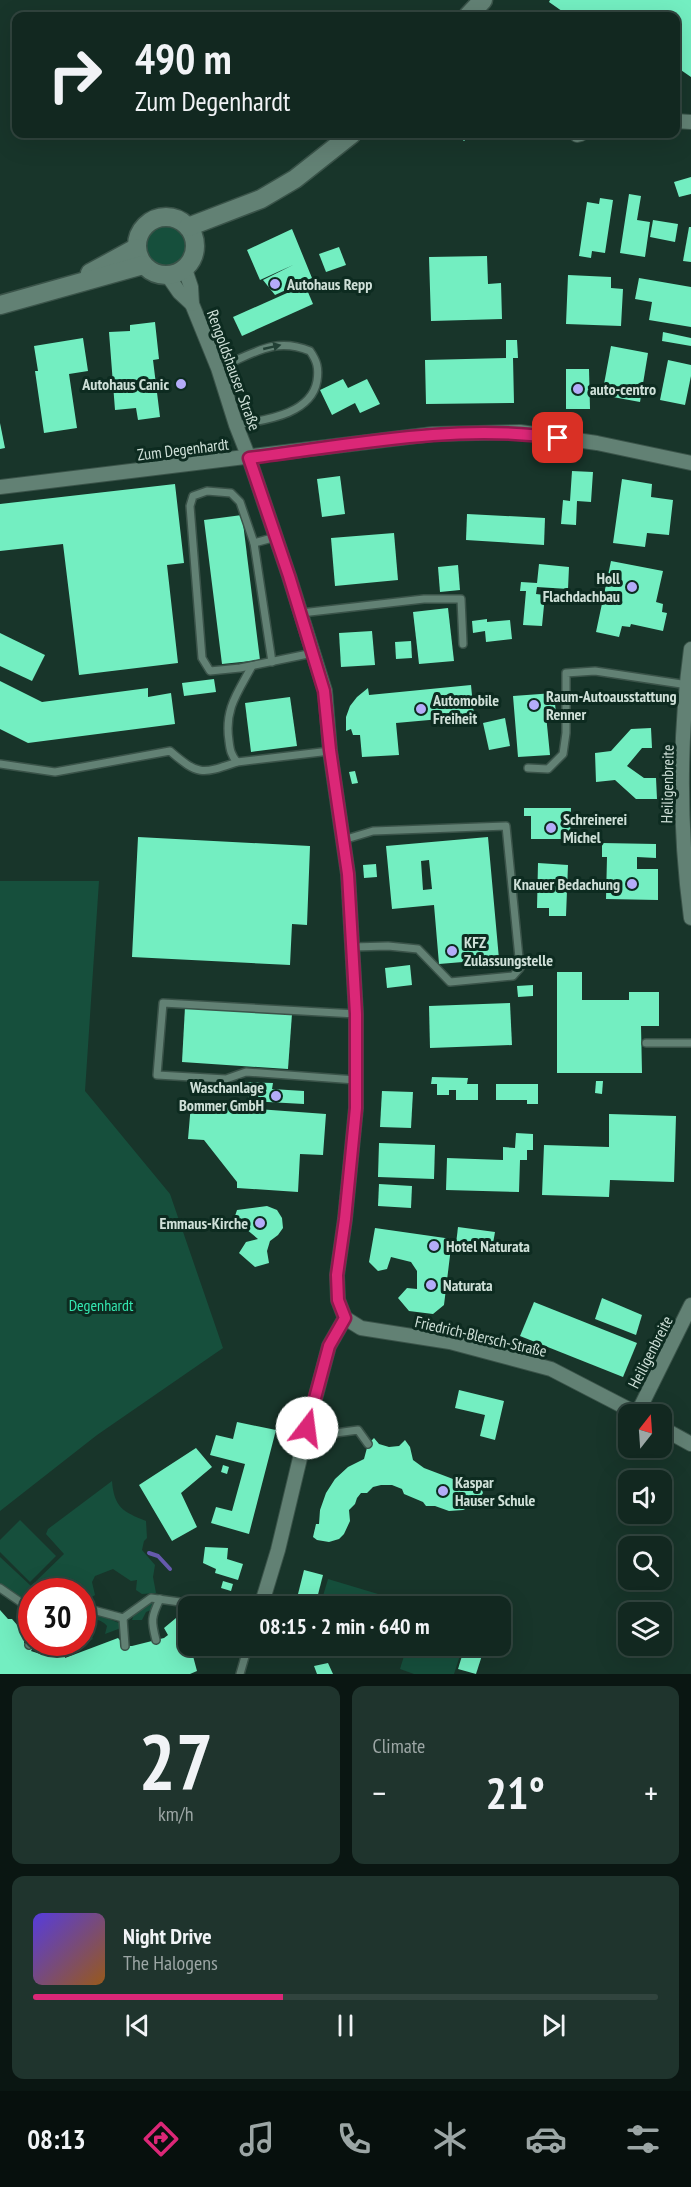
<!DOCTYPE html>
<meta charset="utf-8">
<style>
:root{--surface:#122820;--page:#1f342d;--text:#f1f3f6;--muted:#9ca6a5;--line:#31443e;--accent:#db2777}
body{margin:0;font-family:"PT Sans Narrow",sans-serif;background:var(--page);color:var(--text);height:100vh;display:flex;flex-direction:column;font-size:22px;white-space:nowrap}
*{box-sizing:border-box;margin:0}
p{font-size:20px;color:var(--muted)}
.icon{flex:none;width:33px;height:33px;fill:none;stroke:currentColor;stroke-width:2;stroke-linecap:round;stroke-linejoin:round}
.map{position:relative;height:1674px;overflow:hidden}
.side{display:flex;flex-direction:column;gap:12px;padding:12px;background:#0a1612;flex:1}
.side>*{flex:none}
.banner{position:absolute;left:12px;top:12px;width:668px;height:126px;border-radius:12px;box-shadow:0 6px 24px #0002,0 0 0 2px var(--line);background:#122820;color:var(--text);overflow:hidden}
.needle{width:39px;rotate:17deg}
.fabs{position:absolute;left:618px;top:1404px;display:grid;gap:12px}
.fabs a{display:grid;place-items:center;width:54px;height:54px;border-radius:12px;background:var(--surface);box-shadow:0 6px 24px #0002,0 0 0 2px var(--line);font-size:30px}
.speed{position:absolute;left:18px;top:1578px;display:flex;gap:12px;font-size:30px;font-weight:700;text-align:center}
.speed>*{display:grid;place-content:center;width:78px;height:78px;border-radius:50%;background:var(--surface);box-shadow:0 6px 24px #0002,0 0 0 2px var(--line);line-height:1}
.speed .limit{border:9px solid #d22;background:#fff;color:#111}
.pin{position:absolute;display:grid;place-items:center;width:51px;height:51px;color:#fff;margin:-26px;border-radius:12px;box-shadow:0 3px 9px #0006}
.me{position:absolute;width:66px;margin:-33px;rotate:15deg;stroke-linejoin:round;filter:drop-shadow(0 0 4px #0008)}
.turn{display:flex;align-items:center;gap:21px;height:126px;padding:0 24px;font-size:27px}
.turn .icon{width:78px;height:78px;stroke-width:2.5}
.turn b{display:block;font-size:42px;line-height:51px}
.big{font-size:45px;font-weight:700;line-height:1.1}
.side .card{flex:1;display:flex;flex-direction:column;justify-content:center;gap:9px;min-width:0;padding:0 21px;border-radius:12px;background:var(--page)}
.side .dial{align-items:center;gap:0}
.dial b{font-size:78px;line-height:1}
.song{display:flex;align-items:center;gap:18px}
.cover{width:72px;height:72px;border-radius:9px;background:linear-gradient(135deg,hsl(250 70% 55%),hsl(30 70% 35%))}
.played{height:6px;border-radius:3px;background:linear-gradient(90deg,var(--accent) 40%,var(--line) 40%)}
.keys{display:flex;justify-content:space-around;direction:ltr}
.heat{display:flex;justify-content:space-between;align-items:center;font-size:33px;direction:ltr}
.side .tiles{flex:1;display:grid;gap:12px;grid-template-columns:1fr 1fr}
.card:last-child{grid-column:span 2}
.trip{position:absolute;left:178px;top:1596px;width:333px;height:60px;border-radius:12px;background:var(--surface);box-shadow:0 6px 24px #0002,0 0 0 2px var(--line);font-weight:700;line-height:60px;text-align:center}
.tab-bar{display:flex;height:96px;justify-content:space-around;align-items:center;background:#07100d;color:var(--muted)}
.tab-bar .icon{width:42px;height:42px}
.tab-bar .selected{color:var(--accent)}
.tab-bar b{font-size:27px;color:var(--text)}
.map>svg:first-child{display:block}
.green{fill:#164f3c}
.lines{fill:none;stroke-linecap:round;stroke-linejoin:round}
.stream{stroke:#665aad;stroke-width:4}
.building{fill:#73eec1;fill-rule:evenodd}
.lane-casing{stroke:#3a5349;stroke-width:10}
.street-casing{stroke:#3a5349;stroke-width:16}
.secondary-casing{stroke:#3a5349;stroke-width:21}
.lane{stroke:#628174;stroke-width:7}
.street{stroke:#628174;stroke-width:14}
.secondary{stroke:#628174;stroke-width:18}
.oneway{fill:#224035}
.route-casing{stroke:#8e194d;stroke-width:15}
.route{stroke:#db2777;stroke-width:10}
.poi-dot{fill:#b4acf9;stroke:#0d2b20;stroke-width:2}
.labels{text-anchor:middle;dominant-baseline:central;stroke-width:6;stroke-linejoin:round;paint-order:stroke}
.poi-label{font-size:16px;font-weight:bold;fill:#cfe0d8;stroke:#0d2b20;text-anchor:start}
.street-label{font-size:16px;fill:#cfe0d8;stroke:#0d2b20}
.park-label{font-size:16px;fill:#34e6b0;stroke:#0d2b20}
</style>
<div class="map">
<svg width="691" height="1674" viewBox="0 0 691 1674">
<rect width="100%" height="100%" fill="#18352a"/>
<g class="green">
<circle cx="164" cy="247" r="21"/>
<polygon points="0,881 99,881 85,1091 170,1194 223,1348 97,1435 0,1511"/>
<path d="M112 1481C114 1507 123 1512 146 1521L147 1538 144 1541 142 1550 155 1565 153 1577 156 1593 142 1594 136 1590 137 1580 131 1581 113 1569 95 1576 92 1582 95 1595 84 1602 82 1592H32L31 1605 0 1585V1557L31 1586 64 1554 46 1534 48 1529Z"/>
<polygon points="20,1520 56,1556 30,1582 0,1552 0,1540"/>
<polygon points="328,1579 378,1594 375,1606 320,1606"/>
<path d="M158 1600 153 1609 146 1612 142 1620H132C135 1608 147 1603 158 1600Z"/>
<path d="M83 1613H94L119 1623 121 1628 105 1634 107 1626C101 1619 86 1615 88 1629 88 1630 93 1639 93 1639L79 1646 73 1643 82 1642Z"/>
<polygon points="325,1646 348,1646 344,1655 325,1649"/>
<polygon points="407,1646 463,1646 454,1674 414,1674 400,1669"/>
</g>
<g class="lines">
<polyline class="stream" points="149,1553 158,1556 170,1569"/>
</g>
<g class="building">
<polygon points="550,0 691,0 691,77 675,66 675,16 569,16 549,2"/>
<polygon points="456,134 472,134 464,141"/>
<polygon points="691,177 691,194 679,197 674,182"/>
<polygon points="629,194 641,196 637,220 650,222 645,257 620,253"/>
<polygon points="600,198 613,200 605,253 592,251 591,258 579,256 587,202 599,204"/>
<polygon points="653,220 678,224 675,242 650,237"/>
<polygon points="689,227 691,227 691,262 683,261"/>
<polygon points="292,229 312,278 275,295 263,280 293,265 260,280 247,250"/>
<polygon points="339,247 346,265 326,272 319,254"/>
<polygon points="487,256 488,284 501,283 502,319 431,321 429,257"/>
<polygon points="568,275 611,277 611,288 623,289 621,326 566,324"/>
<polygon points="639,278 691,287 691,327 649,320 652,302 635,299"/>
<polygon points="305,285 313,304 242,336 233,317"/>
<polygon points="155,322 159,359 153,360 160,417 138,420 136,408 115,410 109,332 130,331 130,325"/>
<polygon points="663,332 691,338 691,346 662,341"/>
<polygon points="83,338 88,371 69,374 77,428 44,433 35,371 38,371 34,346"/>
<polygon points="506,340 517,340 518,358 513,358 514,403 426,404 425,360 506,358"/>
<polygon points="611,346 648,353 640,402 602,395"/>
<polygon points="668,360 691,365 691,376 685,405 660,400"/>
<polygon points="566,369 589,369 590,409 566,409"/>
<polygon points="343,379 348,388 367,379 380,404 360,413 355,403 332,415 320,390"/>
<polygon points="0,423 5,448 0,449"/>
<polygon points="572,471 593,472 591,502 577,501 576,525 561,524 563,500 570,501"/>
<polygon points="340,476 345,514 322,517 317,479"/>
<polygon points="622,479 652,484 651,497 673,500 669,535 647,533 645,547 613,543"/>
<polygon points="175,484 184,563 167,565 178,663 79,675 63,544 0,551 0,504"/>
<polygon points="467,514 545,518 544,545 466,540"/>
<polygon points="242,515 260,660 222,664 204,520"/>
<polygon points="394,533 398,580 335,586 331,538"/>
<polygon points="611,561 663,571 656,602 663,604 662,612 667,613 663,631 631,624 630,627 622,626 619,637 596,632"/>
<polygon points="539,564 569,567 568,589 537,587 536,594 545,595 542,626 523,625 526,591 520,591 521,582 537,583"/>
<polygon points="458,565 460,590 440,592 438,567"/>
<polygon points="448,608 454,661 419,664 413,612"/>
<polygon points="487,619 487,622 510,620 512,639 486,642 485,631 473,633 472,621"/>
<polygon points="372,631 375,665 341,667 339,633"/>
<polygon points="0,633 45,655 32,681 0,666"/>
<polygon points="411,641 412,658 396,659 395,642"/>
<polygon points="214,679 216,692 184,696 182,683"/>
<polygon points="0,681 42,702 148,688 148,697 171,693 175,724 28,743 0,729"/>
<polygon points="471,685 474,716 396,723 399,755 362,757 360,735 353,735 351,729 346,731 346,717 350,706 357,697 368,688 369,695"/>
<polygon points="554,693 556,714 546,715 550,755 518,757 513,696"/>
<polygon points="290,697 297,746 251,752 245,703"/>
<polygon points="505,718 510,746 489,750 483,723"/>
<polygon points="651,728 652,748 642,748 627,766 644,778 656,778 657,799 636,799 615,780 596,782 595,753 611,751 631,729"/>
<polygon points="355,771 358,783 352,784 349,772"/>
<polygon points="524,808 571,808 570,839 531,839 531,816 524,816"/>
<polygon points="138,837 310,846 307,925 292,924 290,965 132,957"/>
<path d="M488 837 499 959 439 964 434 905 392 909 386 846ZM429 860 432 889 423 890 421 861Z"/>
<polygon points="602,843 656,844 656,858 637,857 637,869 658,869 658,900 606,899 607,857 602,857"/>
<polygon points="538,863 568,865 566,916 549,916 549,908 537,908"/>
<polygon points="376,864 377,877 364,878 363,865"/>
<polygon points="410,965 412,985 387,988 385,968"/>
<polygon points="557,972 582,972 582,1000 629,1000 629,992 659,992 659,1026 641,1026 642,1073 557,1073"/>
<polygon points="533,985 533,996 518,997 517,986"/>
<polygon points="510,1003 512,1045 430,1048 429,1006"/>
<polygon points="185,1007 292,1014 288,1069 182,1062"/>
<polygon points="432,1077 468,1078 467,1084 478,1084 478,1100 456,1100 456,1090 449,1090 449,1095 437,1095 437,1084 431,1084"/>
<polygon points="596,1081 603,1081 602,1094 595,1093"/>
<polygon points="242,1082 273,1083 272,1089 304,1091 304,1104 248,1101 249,1089 242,1089"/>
<polygon points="496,1084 538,1084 538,1104 527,1104 527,1100 496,1100"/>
<polygon points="382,1091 413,1092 411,1128 380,1127"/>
<polygon points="191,1104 326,1114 323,1155 300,1154 298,1192 237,1188 237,1182 204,1140 188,1139"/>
<polygon points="609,1114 676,1116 674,1182 610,1180 609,1197 542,1195 544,1145 609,1147"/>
<polygon points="516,1133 533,1134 533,1150 527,1150 527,1160 520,1160 519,1192 446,1190 447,1158 503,1160 503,1147 515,1148"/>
<polygon points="379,1143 435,1145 434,1179 378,1177"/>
<polygon points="379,1184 412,1186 411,1208 378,1206"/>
<polygon points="267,1206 277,1210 282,1218 283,1228 278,1235 270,1241 267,1251 269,1263 255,1267 239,1253 246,1242 258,1239 234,1219 237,1210"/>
<polygon points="458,1227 495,1232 492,1249 456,1244"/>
<polygon points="375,1228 452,1239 444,1305 433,1314 409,1311 398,1298 407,1288 417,1289 417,1271 411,1262 391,1257 387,1269 378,1271 369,1262"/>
<polygon points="602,1298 642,1315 636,1335 595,1319"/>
<polygon points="534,1302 637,1343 623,1377 520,1336"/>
<polygon points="459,1390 504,1401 495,1440 480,1436 485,1415 455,1408"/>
<polygon points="237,1422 276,1430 249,1534 211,1523 216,1507 232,1511 245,1464 210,1455 216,1435 233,1439"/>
<polygon points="374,1438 379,1444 389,1447 399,1446 405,1440 410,1447 413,1460 424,1468 453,1479 461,1480 473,1478 479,1481 483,1493 474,1505 463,1510 449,1511 435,1506 426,1506 423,1502 404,1494 402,1489 392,1485 381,1485 373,1487 367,1493 361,1493 357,1498 355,1504 349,1510 350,1521 344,1534 339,1539 329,1542 317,1540 313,1537 316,1524 319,1524 320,1510 326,1493 335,1479 348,1467 364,1459 368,1444"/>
<polygon points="196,1448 212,1467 181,1493 197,1527 172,1541 139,1485"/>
<polygon points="223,1465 229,1467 227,1474 221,1472"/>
<polygon points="205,1547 228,1548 227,1559 243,1564 238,1580 215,1573 216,1569 203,1563"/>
<polygon points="304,1570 323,1575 315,1606 295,1606"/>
<polygon points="223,1581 233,1584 231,1591 221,1588"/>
<polygon points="0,1610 8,1619 12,1619 24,1633 24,1643 32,1649 31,1651 43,1655 45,1650 58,1650 65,1653 65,1658 118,1638 125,1646 132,1646 164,1638 168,1635 164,1628 176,1618 186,1628 189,1646 200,1646 199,1652 193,1656 197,1671 190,1674 0,1674"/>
<polygon points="465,1646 485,1646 476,1674 458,1669"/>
<polygon points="328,1663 333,1674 317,1674 314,1666"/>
</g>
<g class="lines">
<defs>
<g id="lane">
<path d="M218 368C252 355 273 336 310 351 317 361 319 368 317 381 311 415 264 420 236 425"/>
<polyline points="254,543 240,502 231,493 207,491 193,496 190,506 202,658 210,671 240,668 313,653"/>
<polyline points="301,613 424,599 461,599 463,644"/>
<polyline points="272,662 254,543 276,537"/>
<path d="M252 666C238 692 224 709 229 741 230 750 231 755 237 762L330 751"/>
<path d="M0 764 55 772 170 751C199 776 202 774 237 762"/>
<polyline points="528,768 548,769 563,754 566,733 566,673 595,671 688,685"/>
<polyline points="343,840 373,831 506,826 520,968 513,976 450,982 418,949 388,946 353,947"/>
<polyline points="646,1043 691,1043"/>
<polyline points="356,1080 246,1072 226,1079 157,1075 163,1003 356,1014"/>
<polyline points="307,1428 328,1434 358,1430 368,1444"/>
<polyline points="0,1588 32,1610"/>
<polyline points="82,1607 123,1618 151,1598 209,1606"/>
<polyline points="123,1618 125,1646"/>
<path d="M156 1640C151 1621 151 1617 160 1599"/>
<polyline points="29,1645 32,1641"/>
<polyline points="240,1674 248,1646"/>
</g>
<g id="street">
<polyline points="675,121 691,122"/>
<polyline points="577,135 581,134"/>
<polyline points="185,269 191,287 192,304 218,368 236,425 249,458 289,576 325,691 330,751 348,874 356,1014 356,1108 345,1219 337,1275 338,1300 345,1318"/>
<polyline points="168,276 179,292 192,304"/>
<polyline points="0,487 433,434 520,432 597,443 691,463"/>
<path d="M691 649C679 738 679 829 691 918"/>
<polyline points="345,1318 361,1328 450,1342 551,1369 638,1414"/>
<polyline points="637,1414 691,1305"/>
<polyline points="662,1428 691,1444"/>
<polyline points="261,1606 278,1550 306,1433 329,1346 345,1318"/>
</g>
<g id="secondary">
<polyline points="468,16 483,0"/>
<circle cx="166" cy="246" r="29"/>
<polyline points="188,227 261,199 295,179 352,134"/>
<polyline points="90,273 136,248"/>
<polyline points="0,305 143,265"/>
</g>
</defs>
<use href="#lane" class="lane-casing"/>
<use href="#street" class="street-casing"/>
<use href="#secondary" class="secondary-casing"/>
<use href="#lane" class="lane"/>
<use href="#street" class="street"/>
<use href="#secondary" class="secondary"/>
</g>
<defs><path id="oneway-solid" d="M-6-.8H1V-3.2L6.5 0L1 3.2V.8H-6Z" transform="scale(1.5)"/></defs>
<use class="oneway" href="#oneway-solid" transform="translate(272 347) rotate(-13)"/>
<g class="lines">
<defs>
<path id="route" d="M307 1428 329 1346 345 1318 338 1300 337 1275 345 1219 356 1108V1014L348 874 330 750 324 691 289 576 249 458C351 445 455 423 558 438"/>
</defs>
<use href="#route" class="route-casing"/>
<use href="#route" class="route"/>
</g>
<g class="poi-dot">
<circle cx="275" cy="284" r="6"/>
<circle cx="181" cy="384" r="6"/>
<circle cx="578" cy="389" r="6"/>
<circle cx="632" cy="587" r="6"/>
<circle cx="534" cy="705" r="6"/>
<circle cx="421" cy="709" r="6"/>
<circle cx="551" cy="828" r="6"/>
<circle cx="632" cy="884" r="6"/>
<circle cx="452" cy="951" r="6"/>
<circle cx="276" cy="1096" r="6"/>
<circle cx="260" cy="1223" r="6"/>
<circle cx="434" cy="1246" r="6"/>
<circle cx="431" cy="1285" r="6"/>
<circle cx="443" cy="1491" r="6"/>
</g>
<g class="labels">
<g class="poi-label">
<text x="287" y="284">Autohaus Repp</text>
<text x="169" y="384" text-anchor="end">Autohaus Canic</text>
<text x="590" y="389">auto-centro</text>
<text x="620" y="578" text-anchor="end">Holl<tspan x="620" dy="18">Flachdachbau</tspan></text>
<text x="546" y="696">Raum-Autoausstattung<tspan x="546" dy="18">Renner</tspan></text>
<text x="433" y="700">Automobile<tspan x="433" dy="18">Freiheit</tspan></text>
<text x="563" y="819">Schreinerei<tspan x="563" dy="18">Michel</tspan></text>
<text x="620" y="884" text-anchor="end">Knauer Bedachung</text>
<text x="464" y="942">KFZ<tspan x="464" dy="18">Zulassungstelle</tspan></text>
<text x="264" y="1087" text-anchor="end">Waschanlage<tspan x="264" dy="18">Bommer GmbH</tspan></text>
<text x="248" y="1223" text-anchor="end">Emmaus-Kirche</text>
<text x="446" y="1246">Hotel Naturata</text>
<text x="443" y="1285">Naturata</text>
<text x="455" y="1482">Kaspar<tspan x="455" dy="18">Hauser Schule</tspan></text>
</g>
<g class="street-label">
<text transform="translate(234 370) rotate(70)">Rengoldshauser Straße</text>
<text transform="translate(183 449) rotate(-7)">Zum Degenhardt</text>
<text transform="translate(667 784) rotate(-89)">Heiligenbreite</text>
<text transform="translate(481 1336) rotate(13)">Friedrich-Blersch-Straße</text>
<text transform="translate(650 1352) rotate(-63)">Heiligenbreite</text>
</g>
<g class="park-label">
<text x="101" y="1305">Degenhardt</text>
</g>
</g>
</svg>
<div class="fabs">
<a><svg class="needle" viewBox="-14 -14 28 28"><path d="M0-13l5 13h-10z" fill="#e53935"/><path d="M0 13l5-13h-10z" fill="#9ca6a5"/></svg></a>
<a><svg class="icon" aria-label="sound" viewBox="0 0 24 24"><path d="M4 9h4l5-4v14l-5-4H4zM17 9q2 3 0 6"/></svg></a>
<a><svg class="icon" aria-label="search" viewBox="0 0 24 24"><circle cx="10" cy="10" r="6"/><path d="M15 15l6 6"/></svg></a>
<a><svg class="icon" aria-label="layers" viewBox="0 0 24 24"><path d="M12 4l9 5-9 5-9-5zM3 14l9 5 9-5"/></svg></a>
</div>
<div class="speed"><div class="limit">30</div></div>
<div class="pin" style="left:558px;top:438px;background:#d93025"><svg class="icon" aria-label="arrive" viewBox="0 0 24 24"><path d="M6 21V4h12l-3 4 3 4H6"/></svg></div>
<svg class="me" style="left:307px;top:1428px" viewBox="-20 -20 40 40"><circle r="19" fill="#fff"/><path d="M0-13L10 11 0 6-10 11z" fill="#db2777"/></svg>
<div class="trip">08:15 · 2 min · 640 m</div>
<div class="banner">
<div class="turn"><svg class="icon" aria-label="right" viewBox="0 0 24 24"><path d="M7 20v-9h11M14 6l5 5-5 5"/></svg><div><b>490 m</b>Zum Degenhardt</div></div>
</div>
</div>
<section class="side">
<div class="tiles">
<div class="card dial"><b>27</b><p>km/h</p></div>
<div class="card"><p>Climate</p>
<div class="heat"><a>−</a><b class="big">21°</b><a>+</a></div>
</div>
<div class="card">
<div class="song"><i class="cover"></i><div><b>Night Drive</b><p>The Halogens</p></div></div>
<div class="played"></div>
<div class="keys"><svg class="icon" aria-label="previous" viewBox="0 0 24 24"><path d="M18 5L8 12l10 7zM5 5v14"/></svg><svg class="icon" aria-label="pause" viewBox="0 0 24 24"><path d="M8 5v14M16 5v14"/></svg><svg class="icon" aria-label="next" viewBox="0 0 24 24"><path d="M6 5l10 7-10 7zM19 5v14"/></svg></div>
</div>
</div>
</section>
<nav class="tab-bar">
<b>08:13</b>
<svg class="icon selected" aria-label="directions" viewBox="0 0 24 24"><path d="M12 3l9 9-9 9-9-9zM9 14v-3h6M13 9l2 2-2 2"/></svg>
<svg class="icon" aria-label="music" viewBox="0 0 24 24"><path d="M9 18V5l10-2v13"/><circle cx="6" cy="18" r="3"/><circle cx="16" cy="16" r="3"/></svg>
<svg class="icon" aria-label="phone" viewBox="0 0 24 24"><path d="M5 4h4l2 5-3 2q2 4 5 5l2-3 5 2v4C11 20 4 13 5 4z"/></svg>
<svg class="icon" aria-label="climate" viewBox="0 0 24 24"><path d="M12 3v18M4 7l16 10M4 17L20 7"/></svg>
<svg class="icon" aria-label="car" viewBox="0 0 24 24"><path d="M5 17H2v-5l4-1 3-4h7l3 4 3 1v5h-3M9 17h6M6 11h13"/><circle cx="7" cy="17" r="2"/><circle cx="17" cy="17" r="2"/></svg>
<svg class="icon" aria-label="filters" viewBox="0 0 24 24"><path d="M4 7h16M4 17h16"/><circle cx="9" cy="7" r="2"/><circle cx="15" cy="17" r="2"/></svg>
</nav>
